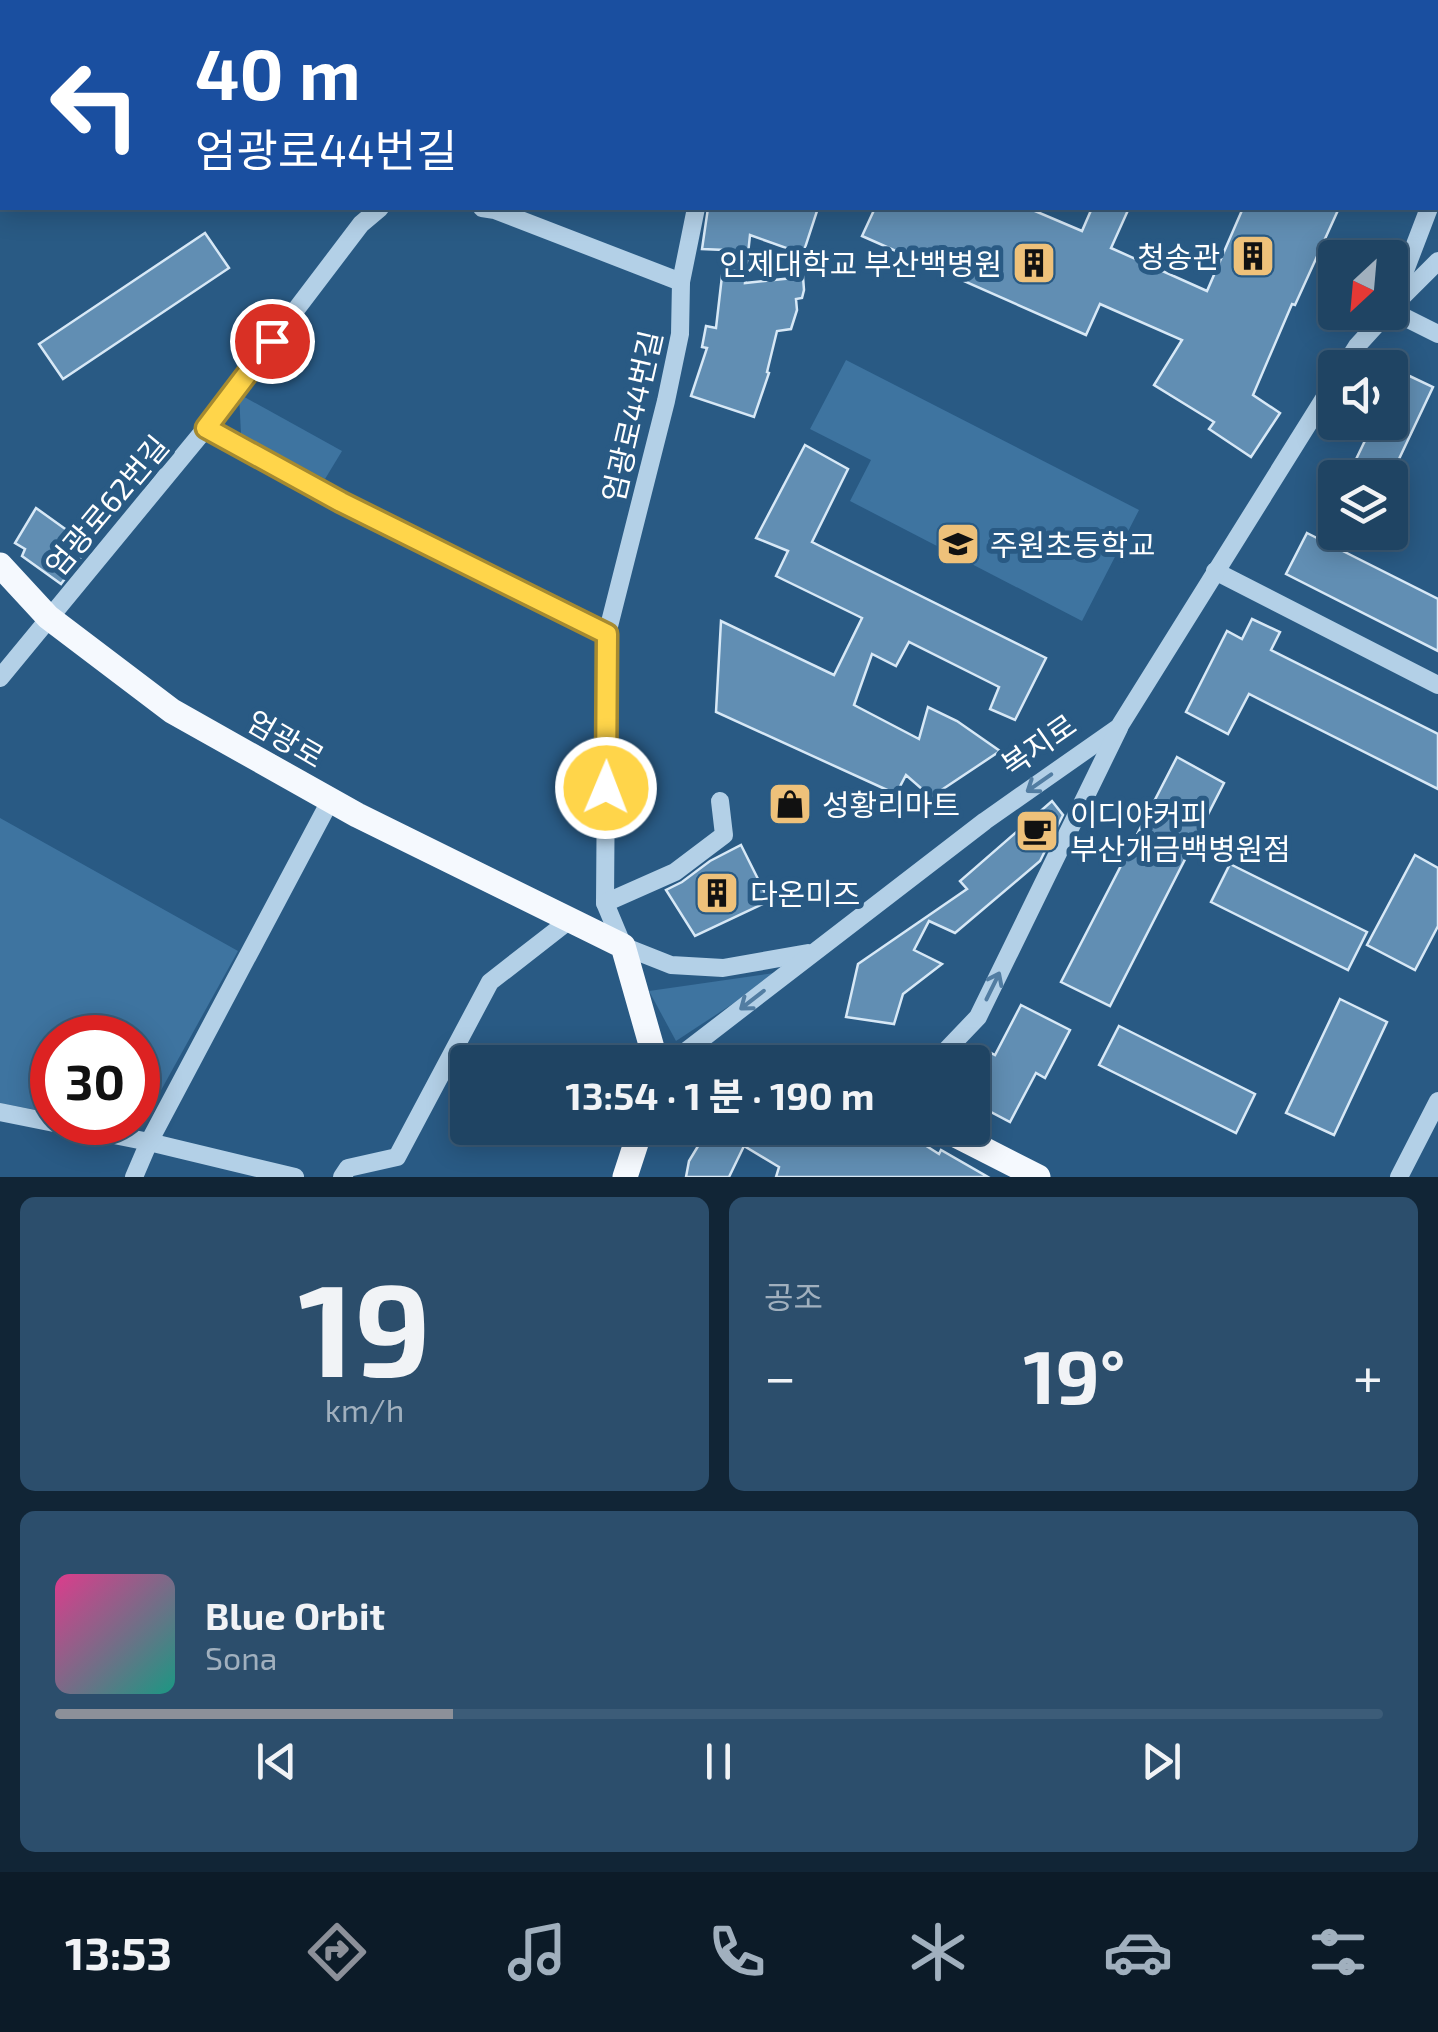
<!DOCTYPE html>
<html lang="ko">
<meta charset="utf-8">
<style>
:root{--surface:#1f4463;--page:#2c4e6c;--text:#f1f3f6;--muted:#a1b0be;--line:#3c5c78;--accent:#8c9099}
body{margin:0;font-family:"Exo 2","Noto Sans KR",sans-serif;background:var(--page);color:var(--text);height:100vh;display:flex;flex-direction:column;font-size:38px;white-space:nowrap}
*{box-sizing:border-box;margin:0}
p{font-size:32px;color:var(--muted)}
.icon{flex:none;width:55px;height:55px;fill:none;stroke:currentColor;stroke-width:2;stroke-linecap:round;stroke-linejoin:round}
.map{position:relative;height:1177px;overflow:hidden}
.panel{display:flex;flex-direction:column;gap:20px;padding:20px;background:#112536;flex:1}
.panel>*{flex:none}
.hud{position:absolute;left:0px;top:0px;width:1440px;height:210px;box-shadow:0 5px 25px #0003,0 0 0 2px var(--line);background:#1a4fa0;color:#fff;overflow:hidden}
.needle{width:65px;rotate:206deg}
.buttons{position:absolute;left:1318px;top:240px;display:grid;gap:20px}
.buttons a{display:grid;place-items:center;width:90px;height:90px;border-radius:10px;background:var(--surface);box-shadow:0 5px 25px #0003,0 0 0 2px var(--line);font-size:50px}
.speed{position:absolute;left:30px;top:1015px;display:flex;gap:20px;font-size:50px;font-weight:700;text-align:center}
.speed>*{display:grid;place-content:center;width:130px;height:130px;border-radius:50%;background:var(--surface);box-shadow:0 5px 25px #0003,0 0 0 2px var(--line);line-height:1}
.speed .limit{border:15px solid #d22;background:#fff;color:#111}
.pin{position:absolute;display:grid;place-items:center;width:85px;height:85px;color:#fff;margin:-42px;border:5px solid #fff;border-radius:50%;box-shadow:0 2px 10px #0007}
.me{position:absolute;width:110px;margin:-55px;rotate:1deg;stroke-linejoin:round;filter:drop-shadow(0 0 8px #0008)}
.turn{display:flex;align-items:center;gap:35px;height:210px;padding:0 30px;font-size:45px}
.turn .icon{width:130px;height:130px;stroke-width:2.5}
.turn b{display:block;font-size:70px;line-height:85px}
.big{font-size:75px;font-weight:700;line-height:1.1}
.panel .widget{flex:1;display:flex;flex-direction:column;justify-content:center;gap:15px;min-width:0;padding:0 35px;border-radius:15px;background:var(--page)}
.panel .dial{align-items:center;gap:0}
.dial b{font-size:130px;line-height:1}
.song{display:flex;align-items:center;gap:30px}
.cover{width:120px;height:120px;border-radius:15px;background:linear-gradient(135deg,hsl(330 70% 55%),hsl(170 70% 35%))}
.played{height:10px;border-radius:5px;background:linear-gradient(90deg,var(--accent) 30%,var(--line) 30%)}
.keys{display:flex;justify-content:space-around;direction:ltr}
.heat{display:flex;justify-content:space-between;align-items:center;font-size:55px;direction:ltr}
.panel .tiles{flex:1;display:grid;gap:20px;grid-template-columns:1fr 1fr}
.widget:last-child{grid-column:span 2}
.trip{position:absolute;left:450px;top:1045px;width:540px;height:100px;border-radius:10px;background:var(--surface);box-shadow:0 5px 25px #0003,0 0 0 2px var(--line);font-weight:700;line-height:100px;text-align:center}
.menu{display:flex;height:160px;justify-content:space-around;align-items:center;background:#0c1b28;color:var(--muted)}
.menu .icon{width:70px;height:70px}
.menu .current{color:var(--accent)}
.menu b{font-size:45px;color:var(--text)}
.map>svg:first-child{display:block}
.green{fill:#3e74a0}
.building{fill:#618eb3;stroke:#d7e8f6;stroke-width:2.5}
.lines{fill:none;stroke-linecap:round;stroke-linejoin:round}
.minor{stroke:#b3d0e7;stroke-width:18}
.major{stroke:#f5f9fe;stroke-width:25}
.oneway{stroke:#527da2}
.route-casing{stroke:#a68a30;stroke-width:25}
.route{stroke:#ffd54a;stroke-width:18}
.labels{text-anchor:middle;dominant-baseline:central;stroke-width:10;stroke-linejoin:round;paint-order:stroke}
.poi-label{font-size:30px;fill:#fff;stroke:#295a84;text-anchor:start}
.street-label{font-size:30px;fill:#fff;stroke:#295a84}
</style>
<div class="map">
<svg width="1438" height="1177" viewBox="0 0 1438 1177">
<rect width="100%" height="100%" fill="#295a84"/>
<g class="green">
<polygon points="846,360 1139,510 1082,621 850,501 871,460 810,429"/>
<polygon points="239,394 342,451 325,479 241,434"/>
<polygon points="0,818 238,951 139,1130 101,1123 138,1122 138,1038 52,1038 52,1113 0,1103"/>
<polygon points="781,972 676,1041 649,991"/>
</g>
<g class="building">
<polygon points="708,208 818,208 803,254 750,235 745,283 803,277 804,290 802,298 796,299 797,310 791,329 777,331 767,372 769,373 754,417 691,396 707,348 702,347 706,326 716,328 725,250 702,249"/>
<polygon points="875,208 1028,208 1082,231 1092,208 1129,208 1111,248 1207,291 1243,208 1339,208 1295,305 1292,304 1253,395 1280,413 1251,457 1209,429 1214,422 1154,385 1182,340 1100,304 1086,335 862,236"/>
<polygon points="205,233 229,268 63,379 39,344"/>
<polygon points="1399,371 1433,387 1390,478 1347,478 1374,422 1390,422 1390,390"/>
<polygon points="805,445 848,469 812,542 1046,658 1015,720 990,709 999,687 909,642 896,666 872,654 854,705 919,739 928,707 957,721 1000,751 931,797 906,775 896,794 716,712 721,621 834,675 862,618 776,576 788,551 756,538"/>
<polygon points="36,508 89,546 61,584 22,556 25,549 15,543"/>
<polygon points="1307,533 1438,599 1438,651 1286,574"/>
<polygon points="1252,619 1280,632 1271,650 1438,734 1438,789 1249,694 1228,734 1186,712 1227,631 1242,639"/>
<polygon points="1177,757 1224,783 1110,1006 1061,982"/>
<polygon points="1052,801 1063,815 1040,861 955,933 929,921 914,950 942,964 903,994 894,1024 846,1017 858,964 967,889 960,881"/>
<polygon points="741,845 769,901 695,936 666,890 682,882 710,861"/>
<polygon points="1415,855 1438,868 1438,926 1415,970 1367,945"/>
<polygon points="1230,864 1367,932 1348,970 1211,902"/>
<polygon points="1340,999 1387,1022 1334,1135 1286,1113"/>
<polygon points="1021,1005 1070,1030 1045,1078 1036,1073 1010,1122 972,1102 972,1088 991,1053 995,1055"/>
<polygon points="1119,1026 1255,1094 1236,1133 1099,1065"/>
<polygon points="709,1128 898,1128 939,1154 941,1150 988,1177 776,1177 779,1167 744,1146 729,1177 686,1177 689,1161"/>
</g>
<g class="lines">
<g class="minor">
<polyline points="825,2 830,0"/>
<polyline points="1438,186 1438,185"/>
<polyline points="482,208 495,210 681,282"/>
<polyline points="696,208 681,282 680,334 666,401 607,634 605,903 623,946 671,965 723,968 808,953"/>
<polyline points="1429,208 1390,310 1438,334"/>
<polyline points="1396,303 1438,261"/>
<polyline points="1343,368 1357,346 1388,312"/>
<polyline points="206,428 341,502 607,634"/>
<polyline points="1215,571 1438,685"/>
<polyline points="0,678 206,428 361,224 380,208"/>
<polyline points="605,903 675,872 724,835 720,801"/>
<polyline points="672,1062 985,821 1119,727 1335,381"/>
<polyline points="935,1062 978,1017 1119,728"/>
<polyline points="0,1112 149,1142 295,1177"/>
<polyline points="134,1177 149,1142 330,801"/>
<polyline points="342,1177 348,1168 397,1157 490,982 571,919"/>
<polyline points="1399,1177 1438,1101"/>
</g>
<g class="major">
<polyline points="0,565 48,617 172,711 357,815 623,946 656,1062"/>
<polyline points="942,1128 1038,1177"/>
<polyline points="625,1177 641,1128"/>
</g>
</g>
<defs><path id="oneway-shaft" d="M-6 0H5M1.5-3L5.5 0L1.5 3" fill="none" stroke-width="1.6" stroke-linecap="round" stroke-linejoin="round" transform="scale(2.5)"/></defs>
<g class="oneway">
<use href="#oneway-shaft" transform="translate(1039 783) rotate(145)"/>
<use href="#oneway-shaft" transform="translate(993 986) rotate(-64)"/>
<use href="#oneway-shaft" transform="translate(752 1000) rotate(142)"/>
</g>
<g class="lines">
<defs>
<polyline id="route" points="272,341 206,428 341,502 607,634 606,788"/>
</defs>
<use href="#route" class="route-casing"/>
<use href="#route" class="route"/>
</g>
<defs>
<symbol id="building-square" viewBox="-11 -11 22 22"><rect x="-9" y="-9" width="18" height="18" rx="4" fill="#eec17a" stroke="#295a84"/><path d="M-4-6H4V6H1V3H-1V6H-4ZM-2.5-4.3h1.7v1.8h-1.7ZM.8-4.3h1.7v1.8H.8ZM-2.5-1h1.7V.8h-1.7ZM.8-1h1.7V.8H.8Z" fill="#111"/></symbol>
<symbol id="school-square" viewBox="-11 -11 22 22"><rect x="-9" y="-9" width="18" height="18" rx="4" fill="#eec17a" stroke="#295a84"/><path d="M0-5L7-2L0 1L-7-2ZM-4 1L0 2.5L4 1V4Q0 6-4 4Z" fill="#111"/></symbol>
<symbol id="shop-square" viewBox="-11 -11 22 22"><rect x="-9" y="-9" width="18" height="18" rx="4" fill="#eec17a" stroke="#295a84"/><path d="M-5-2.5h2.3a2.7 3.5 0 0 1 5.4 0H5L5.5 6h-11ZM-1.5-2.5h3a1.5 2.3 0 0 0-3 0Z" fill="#111"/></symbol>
<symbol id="cafe-square" viewBox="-11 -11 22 22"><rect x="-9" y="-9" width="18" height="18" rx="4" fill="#eec17a" stroke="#295a84"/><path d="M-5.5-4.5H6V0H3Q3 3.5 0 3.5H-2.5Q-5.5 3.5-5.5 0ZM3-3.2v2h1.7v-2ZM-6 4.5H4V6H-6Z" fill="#111"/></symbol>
</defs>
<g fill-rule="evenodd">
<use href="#building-square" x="1228" y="231" width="50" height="50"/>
<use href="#building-square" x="1009" y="238" width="50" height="50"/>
<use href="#school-square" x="933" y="519" width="50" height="50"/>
<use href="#shop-square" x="765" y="779" width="50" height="50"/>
<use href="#cafe-square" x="1012" y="806" width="50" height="50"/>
<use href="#building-square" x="692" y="868" width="50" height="50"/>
</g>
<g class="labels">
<g class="poi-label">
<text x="1220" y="256" text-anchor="end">청송관</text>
<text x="1002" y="263" text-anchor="end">인제대학교 부산백병원</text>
<text x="990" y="544">주원초등학교</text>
<text x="822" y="804">성황리마트</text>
<text x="1070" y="814">이디야커피<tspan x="1070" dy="34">부산개금백병원점</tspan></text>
<text x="750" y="893">다온미즈</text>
</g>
<g class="street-label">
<text transform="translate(631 416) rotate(-77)">엄광로44번길</text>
<text transform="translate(106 505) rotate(-50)">엄광로62번길</text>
<text transform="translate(286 738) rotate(30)">엄광로</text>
<text transform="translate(1038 744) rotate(-35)">복지로</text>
</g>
</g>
</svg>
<div class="buttons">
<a><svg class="needle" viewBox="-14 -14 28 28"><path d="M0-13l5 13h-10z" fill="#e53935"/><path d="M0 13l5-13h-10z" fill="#a1b0be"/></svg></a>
<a><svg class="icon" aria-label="sound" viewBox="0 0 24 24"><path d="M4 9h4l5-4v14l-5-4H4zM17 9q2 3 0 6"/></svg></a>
<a><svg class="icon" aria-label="layers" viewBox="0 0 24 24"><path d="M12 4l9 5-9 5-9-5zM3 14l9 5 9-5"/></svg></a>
</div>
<div class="speed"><div class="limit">30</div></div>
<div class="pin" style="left:272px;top:341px;background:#d93025"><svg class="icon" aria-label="arrive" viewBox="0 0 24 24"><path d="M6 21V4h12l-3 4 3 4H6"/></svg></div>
<svg class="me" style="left:606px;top:788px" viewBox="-20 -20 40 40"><circle r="17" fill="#ffd54a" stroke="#fff" stroke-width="3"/><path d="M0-11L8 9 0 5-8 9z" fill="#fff"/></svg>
<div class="trip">13:54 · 1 분 · 190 m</div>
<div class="hud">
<div class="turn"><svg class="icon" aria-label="left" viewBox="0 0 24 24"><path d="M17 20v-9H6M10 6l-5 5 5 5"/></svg><div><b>40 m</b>엄광로44번길</div></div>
</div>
</div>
<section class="panel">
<div class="tiles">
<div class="widget dial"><b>19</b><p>km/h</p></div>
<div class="widget"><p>공조</p>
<div class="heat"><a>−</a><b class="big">19°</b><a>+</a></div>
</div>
<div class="widget">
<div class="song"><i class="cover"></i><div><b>Blue Orbit</b><p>Sona</p></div></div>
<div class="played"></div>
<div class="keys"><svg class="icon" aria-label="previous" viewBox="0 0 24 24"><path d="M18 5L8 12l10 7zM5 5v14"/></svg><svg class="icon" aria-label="pause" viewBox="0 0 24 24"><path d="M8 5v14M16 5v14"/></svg><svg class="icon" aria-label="next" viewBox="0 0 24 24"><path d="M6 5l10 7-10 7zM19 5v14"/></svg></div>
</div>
</div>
</section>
<nav class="menu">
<b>13:53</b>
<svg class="icon current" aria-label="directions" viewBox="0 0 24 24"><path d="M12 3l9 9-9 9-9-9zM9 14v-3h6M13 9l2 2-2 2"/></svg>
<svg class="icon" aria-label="music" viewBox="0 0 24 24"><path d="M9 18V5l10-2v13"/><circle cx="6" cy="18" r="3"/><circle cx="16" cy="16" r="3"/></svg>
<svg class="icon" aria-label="phone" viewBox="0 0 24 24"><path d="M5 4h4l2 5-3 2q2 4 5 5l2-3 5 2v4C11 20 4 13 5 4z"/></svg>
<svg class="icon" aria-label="climate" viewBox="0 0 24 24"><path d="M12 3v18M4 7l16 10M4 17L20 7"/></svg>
<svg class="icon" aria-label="car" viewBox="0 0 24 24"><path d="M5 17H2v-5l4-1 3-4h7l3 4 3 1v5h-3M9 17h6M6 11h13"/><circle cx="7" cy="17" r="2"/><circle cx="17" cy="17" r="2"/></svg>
<svg class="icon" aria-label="filters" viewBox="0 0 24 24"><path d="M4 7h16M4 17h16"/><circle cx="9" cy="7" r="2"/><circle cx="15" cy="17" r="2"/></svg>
</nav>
